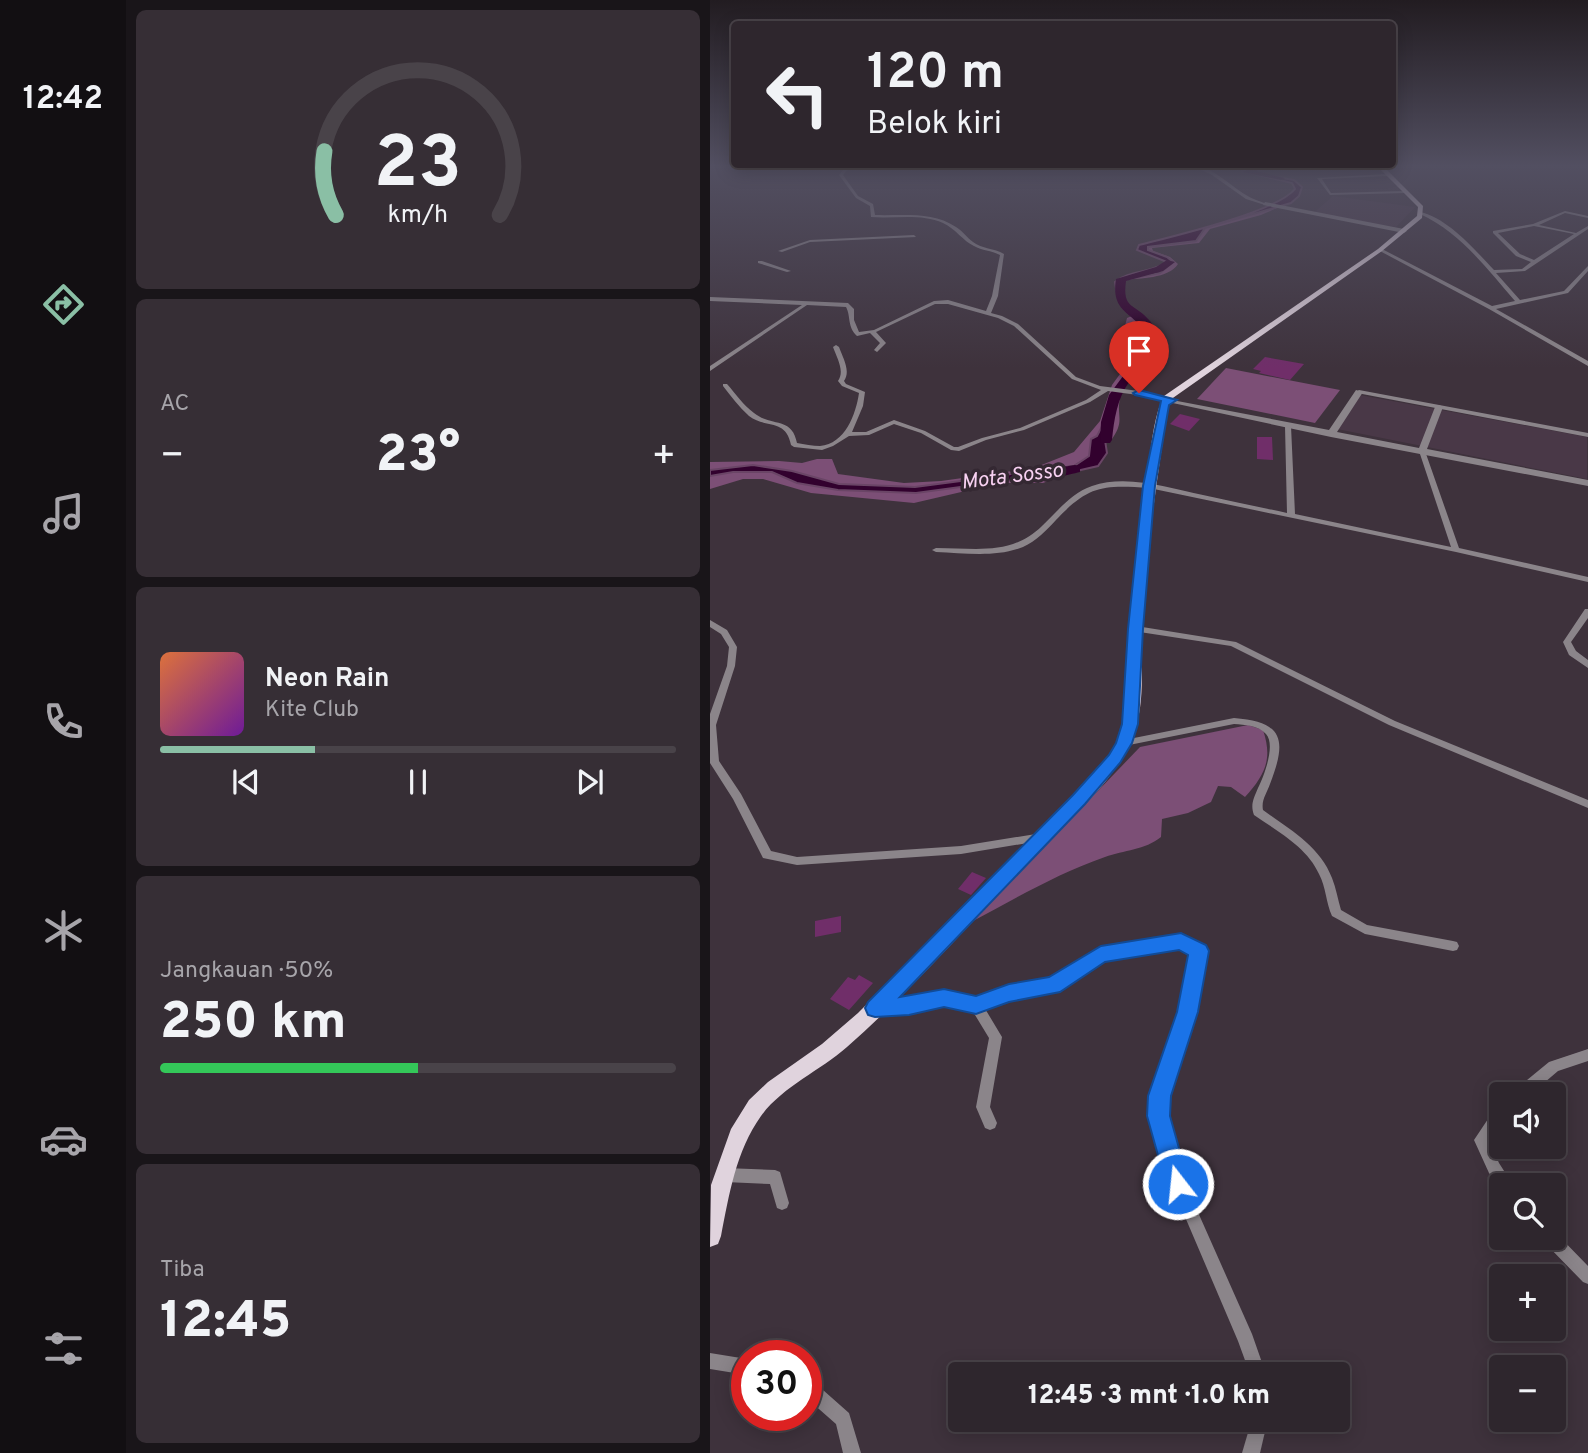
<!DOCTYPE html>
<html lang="id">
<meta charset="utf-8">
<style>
:root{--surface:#2e262d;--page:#362e35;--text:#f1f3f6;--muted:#a7a5aa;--line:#494349;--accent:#8abfa5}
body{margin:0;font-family:Overpass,sans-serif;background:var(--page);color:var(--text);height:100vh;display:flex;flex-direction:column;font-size:26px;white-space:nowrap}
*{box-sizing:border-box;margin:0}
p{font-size:23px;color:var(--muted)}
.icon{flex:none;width:38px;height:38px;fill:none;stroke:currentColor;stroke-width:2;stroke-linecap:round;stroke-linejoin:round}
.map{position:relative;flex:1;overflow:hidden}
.panel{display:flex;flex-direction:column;gap:10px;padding:10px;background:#191519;width:584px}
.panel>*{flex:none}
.banner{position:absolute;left:21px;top:21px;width:665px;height:147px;border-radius:7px;box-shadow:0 4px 18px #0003,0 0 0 2px var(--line);background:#2e262d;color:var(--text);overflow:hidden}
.fabs{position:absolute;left:779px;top:1082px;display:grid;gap:14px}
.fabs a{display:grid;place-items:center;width:77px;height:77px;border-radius:7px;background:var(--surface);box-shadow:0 4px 18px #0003,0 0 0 2px var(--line);font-size:35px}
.speed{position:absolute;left:21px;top:1340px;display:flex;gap:14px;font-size:35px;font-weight:700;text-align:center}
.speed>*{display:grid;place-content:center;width:91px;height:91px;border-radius:50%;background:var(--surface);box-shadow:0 4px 18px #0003,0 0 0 2px var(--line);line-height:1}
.speed .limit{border:10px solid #d22;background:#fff;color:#111}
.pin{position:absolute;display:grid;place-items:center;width:60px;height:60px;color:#fff;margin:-72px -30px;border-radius:50% 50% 50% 0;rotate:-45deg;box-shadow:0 0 7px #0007}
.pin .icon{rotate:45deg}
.me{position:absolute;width:77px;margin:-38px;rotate:344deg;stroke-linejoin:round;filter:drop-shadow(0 0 5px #0008)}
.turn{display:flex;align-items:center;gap:24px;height:147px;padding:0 21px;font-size:32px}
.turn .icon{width:91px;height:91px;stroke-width:2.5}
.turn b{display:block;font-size:49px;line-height:60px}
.big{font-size:52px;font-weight:800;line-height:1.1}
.panel .card{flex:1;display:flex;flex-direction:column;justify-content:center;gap:10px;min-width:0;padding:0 24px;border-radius:10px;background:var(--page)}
.panel .dial{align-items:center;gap:0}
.dial svg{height:182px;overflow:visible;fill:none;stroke:var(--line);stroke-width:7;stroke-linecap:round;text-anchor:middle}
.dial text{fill:var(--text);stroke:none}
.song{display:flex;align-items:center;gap:21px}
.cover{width:84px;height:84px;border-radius:10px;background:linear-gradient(135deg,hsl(20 70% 55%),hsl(280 70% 35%))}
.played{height:7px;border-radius:4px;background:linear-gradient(90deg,var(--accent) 30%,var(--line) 30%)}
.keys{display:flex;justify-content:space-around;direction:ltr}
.heat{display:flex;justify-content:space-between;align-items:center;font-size:38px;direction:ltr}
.charge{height:10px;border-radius:5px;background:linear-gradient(90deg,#34c759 50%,var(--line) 0)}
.trip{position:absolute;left:238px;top:1362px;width:402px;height:70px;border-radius:7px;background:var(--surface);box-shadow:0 4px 18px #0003,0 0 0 2px var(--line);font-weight:800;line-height:70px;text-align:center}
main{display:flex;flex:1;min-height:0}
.tab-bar{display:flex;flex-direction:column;width:126px;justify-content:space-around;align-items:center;background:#120f12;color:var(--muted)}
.tab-bar .icon{width:49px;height:49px}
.tab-bar .selected{color:var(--accent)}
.tab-bar b{font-size:32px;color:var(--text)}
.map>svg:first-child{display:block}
.built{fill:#493847}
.green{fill:#7c4f76}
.water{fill:#32012e;stroke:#6a4566;stroke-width:2}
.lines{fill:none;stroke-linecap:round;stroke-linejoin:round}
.river{fill:#32012e;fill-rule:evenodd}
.building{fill:#702e69}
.minor{fill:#8b858a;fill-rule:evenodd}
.tertiary{fill:#8b858a;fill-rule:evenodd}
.primary{fill:#e0d3dd;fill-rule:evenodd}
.route{fill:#1a73e8;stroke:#114b97;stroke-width:2}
.labels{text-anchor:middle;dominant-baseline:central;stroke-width:7;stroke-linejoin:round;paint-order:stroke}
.far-water-label{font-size:21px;font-style:italic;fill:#f8d1f2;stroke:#342832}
</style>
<main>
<nav class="tab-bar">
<b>12:42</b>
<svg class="icon selected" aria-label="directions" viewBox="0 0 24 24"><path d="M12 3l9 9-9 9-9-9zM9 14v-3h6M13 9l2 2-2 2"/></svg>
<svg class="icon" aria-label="music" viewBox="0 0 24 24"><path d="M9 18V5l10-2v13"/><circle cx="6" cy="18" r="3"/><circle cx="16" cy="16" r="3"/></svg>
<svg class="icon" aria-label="phone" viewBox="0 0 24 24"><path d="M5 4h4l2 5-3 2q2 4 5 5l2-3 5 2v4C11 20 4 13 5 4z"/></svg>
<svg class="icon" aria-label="climate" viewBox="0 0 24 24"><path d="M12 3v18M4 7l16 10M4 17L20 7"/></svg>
<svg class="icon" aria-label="car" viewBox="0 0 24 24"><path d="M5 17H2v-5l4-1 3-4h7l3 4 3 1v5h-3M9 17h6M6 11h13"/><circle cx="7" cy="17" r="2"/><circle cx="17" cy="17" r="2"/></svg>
<svg class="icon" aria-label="filters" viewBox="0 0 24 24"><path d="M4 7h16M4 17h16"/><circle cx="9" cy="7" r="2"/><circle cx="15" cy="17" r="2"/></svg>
</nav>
<section class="panel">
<div class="card dial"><svg viewBox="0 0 100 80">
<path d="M14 69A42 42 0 1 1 86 69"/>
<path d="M14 69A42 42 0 0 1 9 41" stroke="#8abfa5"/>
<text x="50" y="56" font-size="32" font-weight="700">23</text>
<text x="50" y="72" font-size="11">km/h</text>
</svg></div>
<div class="card"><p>AC</p>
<div class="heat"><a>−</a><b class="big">23°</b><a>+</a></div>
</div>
<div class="card">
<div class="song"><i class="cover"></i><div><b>Neon Rain</b><p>Kite Club</p></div></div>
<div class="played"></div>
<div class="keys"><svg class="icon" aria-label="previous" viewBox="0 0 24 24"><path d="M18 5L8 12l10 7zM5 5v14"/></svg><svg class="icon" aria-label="pause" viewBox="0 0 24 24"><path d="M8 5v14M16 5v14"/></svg><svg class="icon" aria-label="next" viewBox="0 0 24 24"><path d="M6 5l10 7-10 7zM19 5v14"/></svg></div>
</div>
<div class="card"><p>Jangkauan · 50%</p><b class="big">250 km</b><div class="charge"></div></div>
<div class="card"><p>Tiba</p><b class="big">12:45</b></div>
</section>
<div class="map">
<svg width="878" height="1453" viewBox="0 0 878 1453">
<rect width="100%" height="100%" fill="#3e323c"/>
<g class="built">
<polygon points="623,196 705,207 686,227 601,215"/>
<polygon points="650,395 877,437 877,479 627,429"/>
</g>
<g class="green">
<path d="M576 204 551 215 500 229 489 243 442 248 443 251 460 257 468 264C458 279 430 278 413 280L438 275 463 262 457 257 438 250V247L486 241 495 228Z"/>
<path d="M423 310C441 316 457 346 447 363 434 371 413 382 410 398 406 418 416 420 400 442L395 440 401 419 398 416 379 456 364 465 205 487 129 484 82 471 43 465 0 470V462L69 461 92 463 107 459H122L128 474 194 483 231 481 324 468 364 452 390 421 402 385 410 374 422 365 428 355 430 345 426 335 415 326 417 318 422 316 428 320Z"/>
<polygon points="516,368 630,390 605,423 487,399"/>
<polygon points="23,472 62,472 87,483 206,493 362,472 333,483 290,483 204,503 101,493 53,479 33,479 0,489 0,476"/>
<path d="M538 725 553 730C563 759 555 775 535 797L521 787 508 786 501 802 478 813 452 819 451 837C435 850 414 850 395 857 349 873 306 898 263 921L430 747Z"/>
</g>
<g class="water">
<path d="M554 165H576L539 172 584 180 592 187 589 196 581 203 495 228 486 241 438 247V250L457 257 463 262 450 273 413 280 412 297 429 322C415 310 407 300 405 282 419 270 442 273 457 262L427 250 429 245C460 237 567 212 585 189L582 183 532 171Z"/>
<polygon points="398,415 401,418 395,440 397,453 388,466 362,472 206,493 128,490 87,483 62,472 23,472 0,476 0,470 43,465 82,471 129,484 205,487 364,466 379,456 381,439 387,436"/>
</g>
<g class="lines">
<g class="river">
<polygon points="552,164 564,164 546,171 575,178 571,180 532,172"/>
<path d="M457 260 465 262 453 271 416 281C412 310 425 303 440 321 445 327 448 334 451 341 443 357 430 367 420 381 407 398 404 420 402 440L400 443H390L391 422 399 395 439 341C428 310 400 317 406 279L446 267Z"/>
<path d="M365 465 370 466V472C353 476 312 488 298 476 302 473 353 467 365 465Z"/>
</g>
</g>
<g class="building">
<polygon points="555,357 594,364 580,380 549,373 551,371 543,369"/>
<polygon points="470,414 490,419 479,431 460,424"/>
<polygon points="547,437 562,437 563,460 547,459"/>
<polygon points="262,872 276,878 261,895 248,889"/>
<polygon points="131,916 131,932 105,937 105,921"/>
<polygon points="149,975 163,983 139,1010 120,999 138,977 145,980"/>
</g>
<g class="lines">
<g class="minor">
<path d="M138 164 174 168 140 167 133 175 148 196 163 204 165 215C193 216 222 211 246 227 253 231 257 238 263 242 272 249 284 248 294 254L288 296 281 313 292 316 308 324 366 377 390 386 429 391 451 398V400L428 395 398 391 380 402 314 430 276 440 249 451 241 450 211 433 184 424 159 435 139 436 123 446 112 450 84 447 81 445C76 418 56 429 39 416 29 407 21 396 13 386V384H17C26 394 33 405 44 413 61 427 82 416 87 443 94 444 103 446 110 446 135 444 146 414 149 393L132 386 128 381C135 371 127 358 123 347L126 345 129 347C133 358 141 371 134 381L136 384 155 392 153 406 142 432H156L184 420 215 431 244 447H248L272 438 310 428 376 400 391 390 362 379 304 326 288 318 238 304H225L166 332 176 343 167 352 164 350 170 343 160 333 147 336C137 327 141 316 136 307L97 305 0 371V366L92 305 0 301V297L138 303 144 309V320L149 332 164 330 224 301 238 300 276 311 282 296 290 255C281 250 272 251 264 246 253 241 246 229 233 223 211 213 185 219 161 217L160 206 146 198 129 175Z"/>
<polygon points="295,164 301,164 301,165 299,166"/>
<path d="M479 164C501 165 519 185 536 195 542 199 550 201 557 204L555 205 536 199 502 175Z"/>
<polygon points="677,174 678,176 612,179 621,193 694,191 695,193 620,195 607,178"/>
<path d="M855 211 878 216V218L855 213 829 225 866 233 878 226V229L815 271 786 273 810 300 854 291 878 266V271L858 293 786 309 878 361V366L779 309 668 250 672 249 782 306 805 301C777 269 751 233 710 214V212C738 218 765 250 784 270L812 269 821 262 806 256 783 233V231L823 224ZM824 226 864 234 824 260 810 254 788 233Z"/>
<polygon points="204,235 206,237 100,242 72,252 68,251 100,240"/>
<polygon points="48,261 52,261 81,271 77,272 48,263"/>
<polygon points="649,390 878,433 878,437 647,393 646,392"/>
<path d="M578 424 581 426 585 514 741 547 709 451 712 449 715 451 749 548 878 577V582L746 552 439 488C393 485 379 485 346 520 337 530 326 541 313 547 286 558 254 553 226 552L222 550 226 548C266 548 301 556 332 526 348 511 361 493 382 486 417 474 459 488 493 495 521 501 549 507 577 513L575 426Z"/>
<polygon points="875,609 878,609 878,618 861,642 866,651 878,660 878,668 859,655 853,642"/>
<polygon points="0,620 17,630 27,647 25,666 6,725 9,761 31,794 61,851 87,857 251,846 332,833 336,834 337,837 336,840 251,854 87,865 53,858 23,799 0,763 0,714 17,666 19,647 11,634 0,627"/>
<polygon points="426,626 526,642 685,721 878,800 878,808 679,725 521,646 423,631 422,629"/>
<path d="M524 718C574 722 577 740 560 784 557 793 551 800 553 810 579 829 610 846 622 878 626 888 628 900 631 910L657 925 743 941 747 942 749 946 747 950 743 951 655 934 622 916C616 903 616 887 609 874 597 847 567 831 544 815 540 804 544 798 548 788 554 776 566 745 556 734 548 725 535 725 524 724L414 746 409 743 414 740Z"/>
<polygon points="471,936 493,947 495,951 483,1012 457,1095 455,1116 475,1183 542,1334 556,1374 540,1374 528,1341 461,1184 441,1116 443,1095 471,1012 483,953 470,946 394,959 347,989 298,998 274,1007 292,1037 280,1107 287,1123 285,1128 280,1130 275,1128 266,1107 279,1038 262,1010 234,1003 199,1011 169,1014 165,1012 163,1008 165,1004 169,1002 199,999 234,993 266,999 298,988 340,980 391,949"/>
<polygon points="878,1049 878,1061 848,1071 821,1094 804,1094 806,1089 839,1062"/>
<polygon points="791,1105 791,1123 779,1141 789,1163 803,1185 791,1185 791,1190 779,1173 764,1140 786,1107"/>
<polygon points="15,1168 65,1170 70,1172 79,1203 77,1208 72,1210 67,1208 60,1184 15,1182 10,1180 8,1175 10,1170"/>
<polygon points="844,1231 878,1266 878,1284 873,1282 834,1242 832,1237 844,1237"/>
<polygon points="0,1353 37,1359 37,1375 0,1369"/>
<polygon points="96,1383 113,1390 139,1413 151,1453 133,1453 126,1424 101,1402 96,1400"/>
<polygon points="542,1419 558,1419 550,1453 532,1453"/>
</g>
<g class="tertiary">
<polygon points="555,202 694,229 697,231 694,233 553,205"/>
<polygon points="646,390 653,392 627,432 709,448 725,407 729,405 733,407 717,449 878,480 878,486 621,437 458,402 462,400 619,430"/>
</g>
<g class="primary">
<polygon points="665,164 671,164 713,206 712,218 672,251 460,400 454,400 454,396 668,249 707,216 708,207"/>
<path d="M451 402 459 404C447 474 438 544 432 614 429 657 439 706 419 745 399 787 361 816 330 849 267 916 206 986 137 1047 110 1071 73 1086 51 1116 26 1151 19 1195 11 1236L8 1244 0 1247 1 1185 21 1129 39 1100 58 1082 112 1044 148 1013 368 792C385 774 403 755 411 731 421 697 418 660 420 625 422 573 430 521 438 470 441 448 443 423 451 402Z"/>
</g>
</g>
<linearGradient id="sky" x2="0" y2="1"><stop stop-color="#221c21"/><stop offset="0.45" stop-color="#524f61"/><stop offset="1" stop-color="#524f61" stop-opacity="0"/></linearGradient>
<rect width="878" height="368" fill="url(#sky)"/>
<polygon class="route" points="429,390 467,400 459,405 445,486 433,629 428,724 422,743 410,763 375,804 190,997 234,989 266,996 299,984 339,977 391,946 471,933 496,945 499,951 488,1012 461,1096 460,1116 479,1184 476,1192 468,1196 459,1192 456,1184 437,1116 438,1096 467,1012 478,955 469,950 395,962 350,992 299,1002 266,1014 234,1007 199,1015 165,1017 158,1015 155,1008 158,1002 363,795 399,755 406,743 412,724 418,629 433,486 451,401 425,395 423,393"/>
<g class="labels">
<g class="far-water-label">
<text transform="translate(302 477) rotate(-7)">Mota Sosso</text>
</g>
</g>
</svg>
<div class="fabs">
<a><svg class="icon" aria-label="sound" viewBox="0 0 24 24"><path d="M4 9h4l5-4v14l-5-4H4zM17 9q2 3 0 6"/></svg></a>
<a><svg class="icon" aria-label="search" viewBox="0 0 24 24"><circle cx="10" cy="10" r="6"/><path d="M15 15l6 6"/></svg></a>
<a>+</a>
<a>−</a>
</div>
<div class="speed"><div class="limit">30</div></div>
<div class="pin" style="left:429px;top:393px;background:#d93025"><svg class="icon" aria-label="arrive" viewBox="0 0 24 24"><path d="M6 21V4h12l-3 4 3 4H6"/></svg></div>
<svg class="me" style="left:468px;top:1184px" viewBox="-20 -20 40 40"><circle r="17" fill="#1a73e8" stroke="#fff" stroke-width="3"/><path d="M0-11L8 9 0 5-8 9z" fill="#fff"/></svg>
<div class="trip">12:45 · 3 mnt · 1.0 km</div>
<div class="banner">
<div class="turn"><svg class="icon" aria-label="left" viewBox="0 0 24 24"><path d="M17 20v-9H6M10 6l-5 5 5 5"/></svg><div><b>120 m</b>Belok kiri</div></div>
</div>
</div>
</main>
